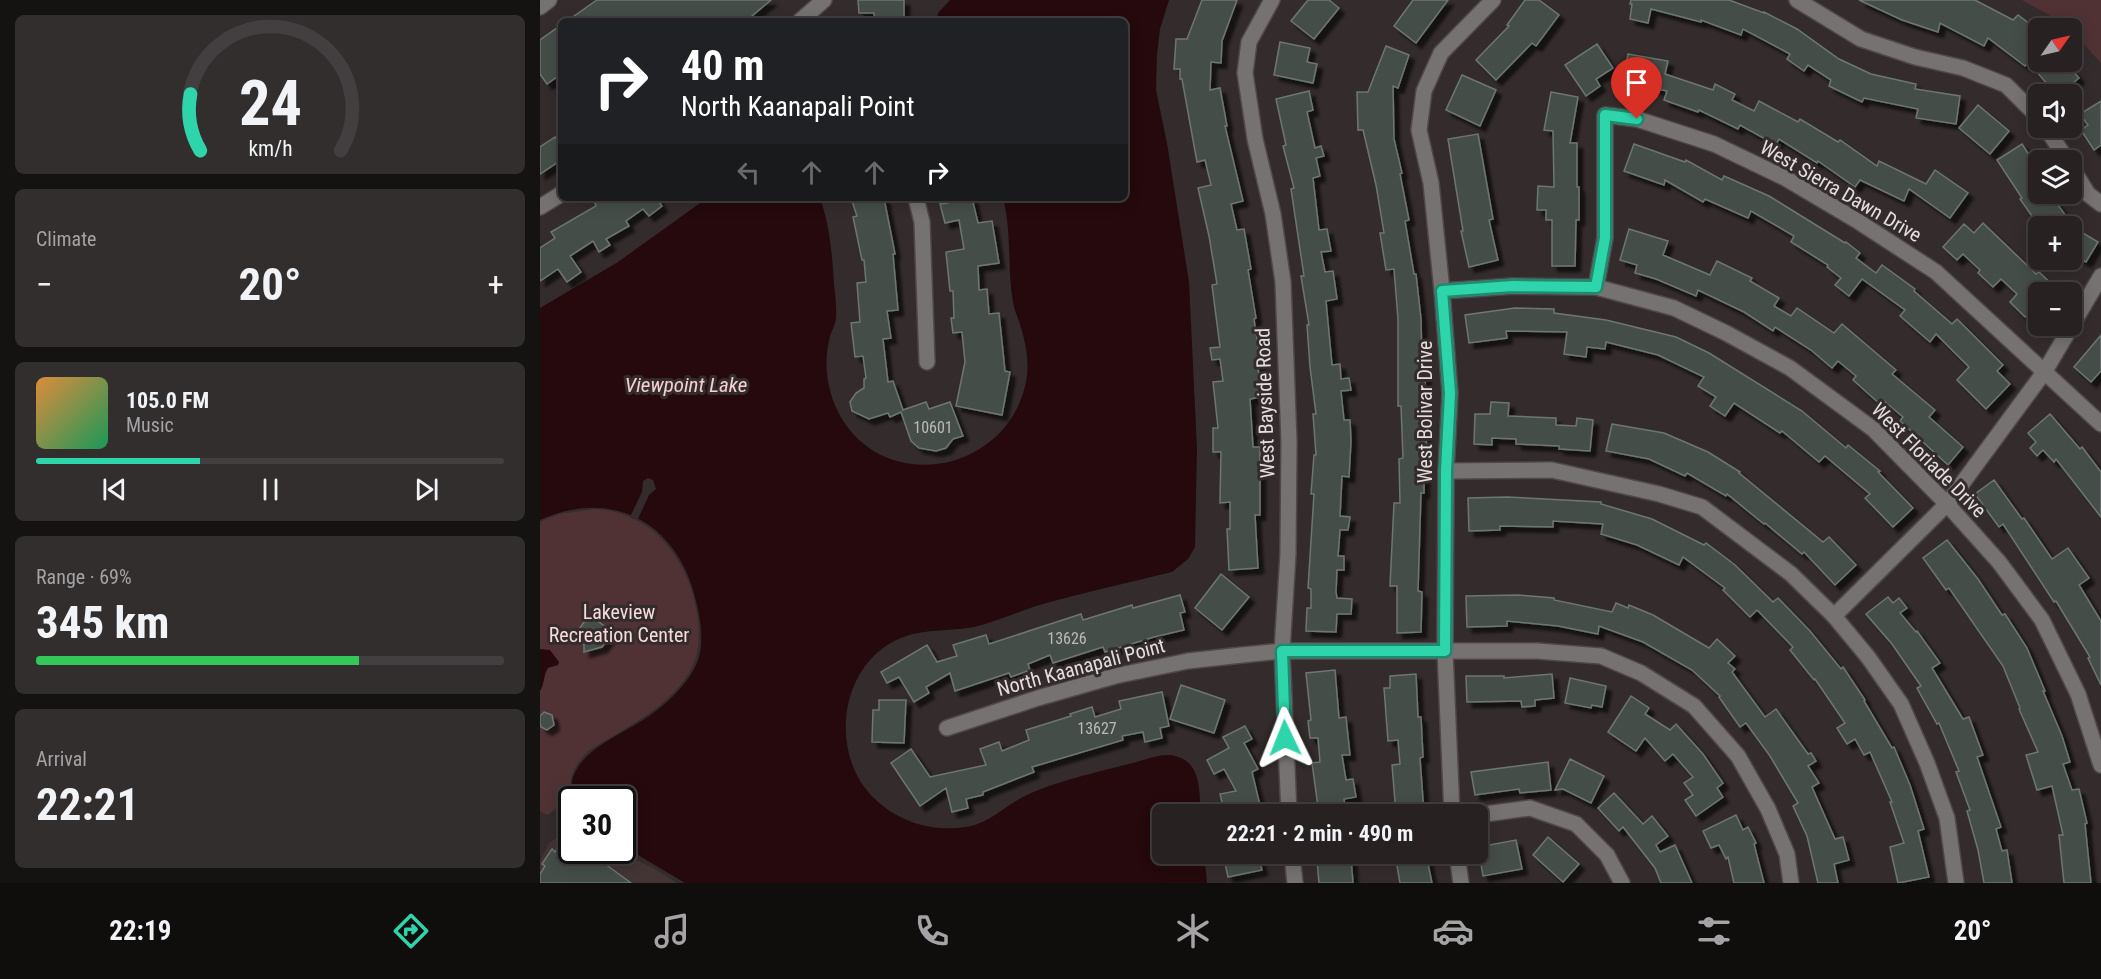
<!DOCTYPE html>
<meta charset="utf-8">
<style>
:root{--surface:#272121;--page:#332e2e;--text:#f1f3f6;--muted:#a4a3a5;--line:#433e3f;--accent:#2ed4aa}
body{margin:0;font-family:"Roboto Condensed",sans-serif;background:var(--page);color:var(--text);height:100vh;display:flex;flex-direction:column;font-size:22px;white-space:nowrap}
*{box-sizing:border-box;margin:0}
p{font-size:20px;color:var(--muted)}
.icon{flex:none;width:33px;height:33px;fill:none;stroke:currentColor;stroke-width:2;stroke-linecap:round;stroke-linejoin:round}
.map{position:relative;flex:1;overflow:hidden}
.sheet{display:flex;flex-direction:column;gap:15px;padding:15px;background:#151212;width:540px}
.sheet>*{flex:none}
.banner{position:absolute;left:18px;top:18px;width:570px;height:183px;border-radius:9px;box-shadow:0 3px 15px #0003,0 0 0 2px var(--line);background:#202124;color:#fff;overflow:hidden}
.needle{width:39px;rotate:56deg}
.buttons{position:absolute;left:1488px;top:18px;display:grid;gap:12px}
.buttons a{display:grid;place-items:center;width:54px;height:54px;border-radius:9px;background:var(--surface);box-shadow:0 3px 15px #0003,0 0 0 2px var(--line);font-size:30px}
.speed{position:absolute;left:18px;top:786px;display:flex;gap:12px;font-size:30px;font-weight:700;text-align:center}
.speed>*{display:grid;place-content:center;width:78px;height:78px;border-radius:50%;background:var(--surface);box-shadow:0 3px 15px #0003,0 0 0 2px var(--line);line-height:1}
.speed .limit{border:3px solid #111;border-radius:9px;background:#fff;color:#111}
.pin{position:absolute;display:grid;place-items:center;width:51px;height:51px;color:#fff;margin:-62px -26px;border-radius:50% 50% 50% 0;rotate:-45deg;box-shadow:0 0 6px #0007}
.pin .icon{rotate:45deg}
.me{position:absolute;width:66px;margin:-33px;rotate:358deg;stroke-linejoin:round;filter:drop-shadow(0 0 4px #0008)}
.turn{display:flex;align-items:center;gap:21px;height:126px;padding:0 24px;font-size:27px}
.turn .icon{width:78px;height:78px;stroke-width:2.5}
.turn b{display:block;font-size:42px;line-height:51px}
.lanes{display:flex;align-items:center;height:57px;padding:0 24px;background:#0003;justify-content:center;gap:30px;direction:ltr}
.lanes .off{opacity:.35}
.big{font-size:45px;font-weight:700;line-height:1.1}
.sheet .card{flex:1;display:flex;flex-direction:column;justify-content:center;gap:9px;min-width:0;padding:0 21px;border-radius:9px;background:var(--page)}
.sheet .dial{align-items:center;gap:0}
.dial svg{height:156px;overflow:visible;fill:none;stroke:var(--line);stroke-width:7;stroke-linecap:round;text-anchor:middle}
.dial text{fill:var(--text);stroke:none}
.song{display:flex;align-items:center;gap:18px}
.cover{width:72px;height:72px;border-radius:9px;background:linear-gradient(135deg,hsl(30 70% 55%),hsl(150 70% 35%))}
.played{height:6px;border-radius:3px;background:linear-gradient(90deg,var(--accent) 35%,var(--line) 35%)}
.keys{display:flex;justify-content:space-around;direction:ltr}
.heat{display:flex;justify-content:space-between;align-items:center;font-size:33px;direction:ltr}
.charge{height:9px;border-radius:4px;background:linear-gradient(90deg,#34c759 69%,var(--line) 0)}
.trip{position:absolute;left:612px;top:804px;width:336px;height:60px;border-radius:9px;background:var(--surface);box-shadow:0 3px 15px #0003,0 0 0 2px var(--line);font-weight:700;line-height:60px;text-align:center}
.menu{display:flex;height:96px;justify-content:space-around;align-items:center;background:#100d0d;color:var(--muted)}
.menu .icon{width:42px;height:42px}
.menu .current{color:var(--accent)}
.menu b{font-size:27px;color:var(--text)}
main{display:flex;flex:1;min-height:0}
.map>svg:first-child{display:block}
.built{fill:#443535}
.green{fill:#503234}
.water{fill:#25090c}
.pier{fill:#342c2c}
.building{fill:#444d49;stroke:#6d7672;stroke-width:1.5;filter:url(#shadow)}
.lines{fill:none;stroke-linecap:round;stroke-linejoin:round}
.minor-casing{stroke:#504848;stroke-width:18}
.minor{stroke:#767272;stroke-width:15}
.route-casing{stroke:#1e8a6e;stroke-width:15}
.route{stroke:#2ed4aa;stroke-width:10}
.labels{text-anchor:middle;dominant-baseline:central;stroke-width:6;stroke-linejoin:round;paint-order:stroke}
.number-label{font-size:16px;fill:#bcbab9}
.street-label{font-size:20px;fill:#e4dede;stroke:#342c2c}
.park-label{font-size:20px;fill:#f7dbdc;stroke:#342c2c}
.water-label{font-size:21px;font-style:italic;fill:#f8cfd0;stroke:#342c2c}
</style>
<main>
<section class="sheet">
<div class="card dial"><svg viewBox="0 0 100 80">
<path d="M14 69A42 42 0 1 1 86 69"/>
<path d="M14 69A42 42 0 0 1 9 40" stroke="#2ed4aa"/>
<text x="50" y="56" font-size="32" font-weight="700">24</text>
<text x="50" y="72" font-size="11">km/h</text>
</svg></div>
<div class="card"><p>Climate</p>
<div class="heat"><a>−</a><b class="big">20°</b><a>+</a></div>
</div>
<div class="card">
<div class="song"><i class="cover"></i><div><b>105.0 FM</b><p>Music</p></div></div>
<div class="played"></div>
<div class="keys"><svg class="icon" aria-label="previous" viewBox="0 0 24 24"><path d="M18 5L8 12l10 7zM5 5v14"/></svg><svg class="icon" aria-label="pause" viewBox="0 0 24 24"><path d="M8 5v14M16 5v14"/></svg><svg class="icon" aria-label="next" viewBox="0 0 24 24"><path d="M6 5l10 7-10 7zM19 5v14"/></svg></div>
</div>
<div class="card"><p>Range · 69%</p><b class="big">345 km</b><div class="charge"></div></div>
<div class="card"><p>Arrival</p><b class="big">22:21</b></div>
</section>
<div class="map">
<svg width="1561" height="883" viewBox="0 0 1561 883">
<defs>
<filter id="shadow"><feDropShadow dx="5.5" dy="5.5" stdDeviation="1.5" flood-color="#0009"/></filter>
</defs>
<rect width="100%" height="100%" fill="#342c2c"/>
<polygon class="built" points="31,828 32,850 77,851 113,868 137,883 0,883 0,862 9,843"/>
<g class="green">
<polygon points="1482,0 1561,0 1561,63 1532,31 1532,28"/>
<path d="M55 509C115 512 151 563 158 619 160 638 159 657 149 673 126 710 84 728 48 751 33 767 28 777 31 799L19 810 17 808 7 815 0 811V522L19 514Z"/>
</g>
<g class="water">
<path d="M410 0H629L620 29 617 54 616 90 627 143 649 282 657 448 655 547 648 559 632 572C587 583 541 593 496 606 479 612 462 619 445 624 417 633 387 627 361 638 299 663 288 754 334 798 358 822 392 832 425 827 448 824 461 809 481 798 509 783 560 771 593 763 604 760 616 755 628 755 634 755 640 757 645 760 662 772 659 797 661 814H622V854H664L667 883H145L83 846 82 800 33 799C32 792 31 784 33 777 43 749 80 735 103 720 125 706 149 684 158 660 164 643 161 622 157 605 141 526 76 486 0 520V308L78 262 167 198H280C290 226 292 254 294 283 295 294 297 308 296 319 295 326 290 333 289 341 283 367 288 396 302 419 349 495 465 471 485 386 490 367 487 347 481 328 479 319 474 311 473 302 467 268 472 232 463 198H585V21H395L399 12Z"/>
<path d="M0 649 10 650 19 662 18 665 8 668C3 676 5 683 0 691Z"/>
</g>
<polygon class="pier" points="108,478 113,480 116,489 109,495 97,521 90,517 102,492 103,481"/>
<g class="building">
<polygon points="57,0 231,0 206,21 27,21"/>
<polygon points="318,0 364,0 364,21 335,21 334,13 319,13"/>
<polygon points="662,0 697,0 682,41 681,63 671,62 670,90 680,88 687,126 685,126 703,201 691,204 697,230 704,229 711,269 708,270 716,318 714,319 721,366 718,366 721,397 710,399 713,447 720,447 720,515 715,515 718,568 689,570 687,529 690,529 690,502 680,503 681,452 673,452 673,428 678,428 673,382 683,381 680,359 672,360 670,348 680,347 672,285 677,284 669,236 658,188 671,185 665,160 657,162 642,79 640,79 640,69 634,69 636,39 647,39"/>
<polygon points="768,0 789,0 799,8 774,39 751,21"/>
<polygon points="873,0 908,0 876,43 854,26"/>
<polygon points="985,0 999,0 1019,15 996,46 992,43 956,80 936,60 969,26 967,25"/>
<polygon points="1091,0 1189,0 1224,13 1224,12 1257,29 1299,59 1331,74 1376,84 1375,89 1420,96 1416,124 1376,118 1378,109 1324,98 1322,102 1289,86 1291,80 1268,65 1264,71 1247,59 1250,54 1203,29 1201,35 1161,20 1161,22 1111,9 1108,23 1090,19 1092,4 1090,4"/>
<polygon points="1319,0 1435,0 1473,20 1478,15 1498,30 1498,62 1525,62 1539,78 1520,94 1516,94 1488,62 1485,66 1448,38 1444,46 1400,23 1398,32 1362,20"/>
<polygon points="21,25 21,74 7,84 0,74 0,40"/>
<polygon points="740,42 770,48 767,62 777,64 773,83 734,75"/>
<polygon points="1057,44 1073,68 1056,79 1060,86 1046,96 1025,65"/>
<polygon points="846,46 869,55 858,88 853,86 854,139 862,173 860,174 869,220 865,221 874,274 876,274 881,319 882,366 886,366 884,411 887,450 884,450 884,493 881,493 878,591 882,592 881,632 857,633 857,586 850,586 854,503 860,503 859,459 863,458 861,406 858,406 858,319 854,269 846,270 840,233 844,233 836,185 823,130 818,130 817,92 828,92"/>
<polygon points="1088,54 1128,61 1125,74 1173,90 1175,84 1195,94 1192,100 1214,111 1219,101 1258,122 1260,119 1298,142 1300,140 1337,166 1339,161 1386,184 1395,170 1428,193 1410,218 1369,189 1364,201 1320,180 1315,187 1278,161 1277,163 1239,139 1236,145 1200,125 1198,129 1159,110 1158,112 1124,100 1127,91 1083,82"/>
<polygon points="922,75 956,90 940,126 906,110"/>
<polygon points="769,91 773,110 767,112 775,148 781,146 784,156 776,158 780,176 773,178 779,230 787,229 791,251 781,252 785,272 793,271 797,299 786,301 792,365 800,364 801,379 809,378 811,390 801,391 804,420 810,420 811,441 809,477 802,476 800,516 810,517 808,530 800,530 798,556 804,556 804,570 797,570 796,592 797,598 812,599 811,614 797,614 796,632 766,631 767,608 771,608 771,589 768,588 774,494 771,494 774,455 776,455 773,414 776,414 770,367 767,325 769,325 761,276 764,276 751,189 754,188 743,146 746,145 736,99"/>
<polygon points="1011,92 1038,97 1030,143 1037,143 1037,187 1039,187 1039,220 1036,220 1035,266 1012,266 1012,220 1006,220 1006,210 997,210 998,186 1014,187 1013,131 1004,130"/>
<polygon points="1561,101 1561,145 1554,150 1541,130 1548,125 1540,114"/>
<polygon points="1438,105 1469,131 1450,154 1419,128"/>
<polygon points="938,134 953,219 949,220 958,260 929,267 921,231 923,231 908,139"/>
<polygon points="15,137 21,146 21,160 0,174 0,147"/>
<polygon points="1094,144 1145,162 1146,160 1182,180 1184,176 1229,196 1305,243 1306,242 1320,253 1316,258 1336,273 1342,265 1375,289 1374,291 1412,324 1417,319 1463,365 1457,371 1470,384 1446,409 1417,380 1429,367 1396,334 1390,342 1360,316 1365,310 1322,279 1309,296 1295,285 1301,278 1287,267 1288,265 1251,242 1254,236 1211,211 1208,218 1165,199 1163,202 1125,180 1124,185 1084,171"/>
<polygon points="1482,144 1498,169 1498,194 1510,194 1526,216 1521,220 1558,242 1546,262 1532,254 1532,226 1499,226 1480,199 1482,198 1457,160"/>
<polygon points="63,198 119,198 117,199 122,206 109,216 103,209 86,221 89,226 66,239 70,245 59,252 53,241 30,256 41,272 27,282 18,269 0,281 0,248 15,238 11,232 56,206 55,203"/>
<polygon points="311,198 344,198 355,254 353,254 358,310 347,311 351,338 343,339 348,382 353,381 363,410 386,402 389,409 410,402 423,436 413,439 406,448 396,451 379,448 371,441 361,412 350,417 348,413 329,419 312,411 310,402 316,393 324,388 324,379 326,378 323,356 315,357 311,323 320,322 317,283 326,282 324,260 322,260 313,217 317,216"/>
<polygon points="407,198 432,198 438,223 452,221 459,263 438,266 439,290 447,289 449,314 459,313 465,371 470,372 462,415 416,406 425,362 422,332 413,333 411,318 414,318 413,291 410,291 406,252 424,249 419,220 405,223 400,204 408,203"/>
<polygon points="1443,223 1496,274 1499,272 1520,292 1498,292 1498,316 1492,310 1485,317 1470,302 1477,294 1461,279 1453,287 1438,273 1440,270 1423,254 1417,260 1403,247 1424,224 1434,233"/>
<polygon points="1089,229 1128,241 1123,255 1170,275 1177,261 1212,278 1210,281 1239,298 1234,306 1251,316 1257,308 1294,333 1302,324 1356,370 1352,374 1395,410 1389,417 1423,447 1408,465 1360,421 1363,417 1344,401 1341,405 1313,380 1316,376 1298,361 1292,368 1271,350 1235,327 1233,331 1204,312 1158,290 1156,296 1116,279 1095,273 1097,265 1080,260"/>
<polygon points="975,308 1014,309 1014,313 1066,320 1136,337 1169,353 1262,411 1306,448 1308,445 1340,471 1338,472 1373,508 1353,527 1325,498 1330,494 1285,456 1279,462 1242,431 1240,433 1194,403 1185,416 1170,406 1176,397 1158,386 1164,377 1118,355 1066,342 1065,349 1047,347 1046,357 1024,354 1027,332 966,331 967,338 929,343 925,315"/>
<polygon points="1561,335 1561,371 1551,382 1534,367"/>
<polygon points="951,402 969,403 968,416 1016,418 1016,425 1036,426 1037,418 1053,420 1050,451 1019,449 1019,446 976,444 976,439 952,438 952,445 934,444 935,414 950,414"/>
<polygon points="1510,414 1540,449 1542,447 1561,472 1561,517 1516,459 1514,462 1503,450 1497,456 1490,448 1496,442 1488,433"/>
<polygon points="1072,424 1124,433 1168,452 1200,472 1199,473 1283,542 1289,537 1316,565 1295,585 1264,552 1262,554 1225,523 1224,524 1187,494 1186,496 1147,473 1145,476 1109,459 1066,451"/>
<polygon points="1454,480 1482,519 1484,518 1512,559 1528,548 1549,578 1539,585 1561,621 1561,685 1548,658 1550,657 1516,601 1514,602 1463,524 1459,527 1435,494"/>
<polygon points="967,497 1061,502 1061,504 1112,519 1164,545 1166,543 1195,565 1233,602 1238,598 1270,631 1301,669 1303,667 1325,700 1324,701 1352,748 1354,747 1370,785 1384,829 1378,831 1389,877 1358,883 1350,847 1364,843 1350,802 1352,802 1330,752 1324,755 1315,739 1307,744 1297,728 1305,723 1275,679 1274,680 1250,650 1253,647 1217,610 1210,617 1183,590 1185,588 1143,557 1139,565 1097,545 1061,534 1063,524 1013,521 1013,527 960,526 960,530 929,531 928,498"/>
<polygon points="1407,540 1438,579 1462,615 1465,614 1487,648 1505,691 1503,691 1522,736 1530,762 1523,764 1532,790 1539,789 1547,823 1545,824 1551,883 1524,883 1519,835 1523,835 1512,786 1497,790 1486,755 1498,752 1479,709 1480,708 1463,666 1409,588 1406,590 1383,558"/>
<polygon points="681,574 709,597 682,630 655,608"/>
<polygon points="640,595 645,612 640,613 644,630 614,637 565,652 563,647 513,663 510,655 488,664 490,670 471,677 469,673 415,691 410,673 386,687 389,693 374,702 359,677 347,683 341,672 387,645 397,662 417,656 413,645 446,635 449,644 541,614 543,620 592,605 593,608"/>
<polygon points="978,595 1014,598 1014,600 1072,612 1076,603 1088,608 1089,605 1113,615 1169,648 1177,639 1195,656 1188,663 1195,669 1192,672 1225,717 1236,709 1268,754 1271,753 1276,761 1268,766 1279,783 1272,787 1295,839 1303,837 1309,860 1294,864 1298,883 1278,883 1267,836 1253,806 1258,803 1230,756 1206,723 1200,727 1179,697 1180,696 1152,670 1103,642 1059,626 1058,634 1018,626 967,621 967,626 927,627 926,596"/>
<polygon points="1348,597 1353,603 1359,598 1367,608 1360,613 1376,632 1377,631 1400,663 1392,668 1423,719 1429,717 1443,755 1437,757 1461,827 1456,829 1462,851 1467,850 1472,883 1444,883 1438,850 1427,811 1430,810 1416,772 1419,771 1399,723 1397,724 1377,688 1381,686 1352,644 1326,614"/>
<polygon points="56,620 66,627 69,638 62,647 44,652 44,645 41,643 38,631 44,622"/>
<polygon points="795,670 799,718 806,717 810,755 802,755 806,780 813,779 816,797 804,799 806,814 779,814 772,763 780,762 778,738 770,738 768,721 771,720 766,673"/>
<polygon points="876,674 878,717 881,717 883,757 880,758 884,814 856,814 852,765 860,764 858,740 848,741 844,688 850,688 850,676"/>
<polygon points="1012,674 1014,698 995,700 995,706 982,707 981,701 927,702 926,676 964,676 964,678"/>
<polygon points="1030,678 1066,686 1062,707 1052,705 1051,708 1025,703"/>
<polygon points="641,685 685,700 674,733 630,719"/>
<polygon points="622,692 629,726 620,728 622,738 605,742 603,732 582,736 583,740 492,767 494,772 443,792 443,795 426,799 428,808 412,812 406,788 380,806 351,763 371,749 390,777 446,765 440,749 459,742 462,751 489,740 486,730 531,716 530,714 552,707 555,717 581,709 579,701"/>
<polygon points="1091,696 1109,708 1105,714 1130,730 1136,724 1163,754 1183,783 1177,788 1183,797 1156,816 1145,800 1153,795 1144,783 1153,777 1133,754 1125,761 1105,738 1096,751 1068,732"/>
<polygon points="339,700 366,700 364,743 332,742 333,710 339,710"/>
<polygon points="4,712 12,715 14,725 7,730 1,727 0,723 0,716"/>
<polygon points="705,726 712,739 704,743 718,769 712,772 722,814 685,814 680,794 696,791 684,769 674,774 667,760 689,748 683,737"/>
<polygon points="1030,759 1064,776 1051,803 1023,789 1015,790"/>
<polygon points="1008,762 1011,790 980,793 979,789 935,795 931,772"/>
<polygon points="1074,793 1103,824 1112,816 1128,836 1116,845 1120,852 1135,845 1152,883 1121,883 1115,868 1083,827 1079,831 1058,808"/>
<polygon points="1196,815 1203,830 1208,827 1216,843 1214,844 1224,883 1194,883 1188,857 1186,859 1179,845 1171,848 1163,831"/>
<polygon points="25,837 32,841 32,850 46,850 91,883 0,883 0,874 5,866 2,864 12,849 15,852"/>
<polygon points="1008,837 1039,864 1023,882 993,855"/>
<polygon points="976,840 982,869 943,876 938,847"/>
<polygon points="683,854 718,854 722,870 688,877"/>
<polygon points="886,854 892,883 860,883 856,860"/>
<polygon points="811,858 813,883 779,883 777,861"/>
</g>
<g class="lines">
<defs>
<g id="minor">
<polyline points="732,0 709,42 705,73 715,139 733,214 743,282 749,442 748,554 742,651 749,814"/>
<polyline points="1257,0 1321,39 1375,57 1423,68 1466,85 1498,117"/>
<polyline points="0,7 9,0"/>
<polyline points="260,21 284,0"/>
<polyline points="1506,128 1527,160"/>
<polyline points="1532,168 1548,194 1561,204"/>
<polyline points="376,198 382,222 387,362"/>
<polyline points="0,207 21,194"/>
<polyline points="1056,287 1065,238 1065,115 1097,119 1174,144 1245,178 1316,220 1396,272 1561,424"/>
<polyline points="902,291 973,286 1056,287 1134,308 1186,333 1250,368 1333,429 1407,504 1459,562 1502,620 1538,694 1561,765"/>
<polyline points="906,471 1012,470 1119,494 1162,507 1251,574 1294,616 1328,657 1361,704 1387,763 1407,818 1416,883"/>
<polyline points="1294,616 1407,504 1505,371 1561,276"/>
<polyline points="407,728 498,698 575,676 648,661 702,655 742,651 997,651 1061,656 1101,673 1154,706 1198,756 1228,809 1247,854 1251,883"/>
<polyline points="912,814 905,651 906,471 910,393 902,291 891,183 879,130 884,91 901,53 953,0"/>
<polyline points="938,815 990,808 1036,824 1067,855 1082,883"/>
<polyline points="752,854 755,883"/>
<polyline points="917,854 921,883"/>
</g>
</defs>
<use href="#minor" class="minor-casing"/>
<use href="#minor" class="minor"/>
</g>
<g class="lines">
<defs>
<polyline id="route" points="745,738 742,651 905,651 906,471 910,393 902,291 973,286 1056,287 1065,238 1065,115 1097,119"/>
</defs>
<use href="#route" class="route-casing"/>
<use href="#route" class="route"/>
</g>
<g class="labels">
<g class="number-label">
<text x="393" y="427">10601</text>
<text x="527" y="638">13626</text>
<text x="557" y="728">13627</text>
</g>
<g class="street-label">
<text transform="translate(1301 191) rotate(30)">West Sierra Dawn Drive</text>
<text transform="translate(725 403) rotate(-92)">West Bayside Road</text>
<text transform="translate(885 412) rotate(-90)">West Bolivar Drive</text>
<text transform="translate(1389 460) rotate(45)">West Floriade Drive</text>
<text transform="translate(541 667) rotate(-15)">North Kaanapali Point</text>
</g>
<g class="park-label">
<text x="79" y="612">Lakeview<tspan x="79" dy="23">Recreation Center</tspan></text>
</g>
<g class="water-label">
<text x="146" y="385">Viewpoint Lake</text>
</g>
</g>
</svg>
<div class="buttons">
<a><svg class="needle" viewBox="-14 -14 28 28"><path d="M0-13l5 13h-10z" fill="#e53935"/><path d="M0 13l5-13h-10z" fill="#a4a3a5"/></svg></a>
<a><svg class="icon" aria-label="sound" viewBox="0 0 24 24"><path d="M4 9h4l5-4v14l-5-4H4zM17 9q2 3 0 6"/></svg></a>
<a><svg class="icon" aria-label="layers" viewBox="0 0 24 24"><path d="M12 4l9 5-9 5-9-5zM3 14l9 5 9-5"/></svg></a>
<a>+</a>
<a>−</a>
</div>
<div class="speed"><div class="limit">30</div></div>
<div class="pin" style="left:1097px;top:119px;background:#d93025"><svg class="icon" aria-label="arrive" viewBox="0 0 24 24"><path d="M6 21V4h12l-3 4 3 4H6"/></svg></div>
<svg class="me" style="left:745px;top:738px" viewBox="-20 -20 40 40"><path d="M0-17L14 15 0 8-14 15z" fill="#2ed4aa" stroke="#fff" stroke-width="4"/></svg>
<div class="trip">22:21 · 2 min · 490 m</div>
<div class="banner">
<div class="turn"><svg class="icon" aria-label="right" viewBox="0 0 24 24"><path d="M7 20v-9h11M14 6l5 5-5 5"/></svg><div><b>40 m</b>North Kaanapali Point</div></div>
<div class="lanes"><svg class="icon off" aria-label="left" viewBox="0 0 24 24"><path d="M17 20v-9H6M10 6l-5 5 5 5"/></svg><svg class="icon off" aria-label="ahead" viewBox="0 0 24 24"><path d="M12 20V5M6 11l6-6 6 6"/></svg><svg class="icon off" aria-label="ahead" viewBox="0 0 24 24"><path d="M12 20V5M6 11l6-6 6 6"/></svg><svg class="icon" aria-label="right" viewBox="0 0 24 24"><path d="M7 20v-9h11M14 6l5 5-5 5"/></svg></div>
</div>
</div>
</main>
<nav class="menu">
<b>22:19</b>
<svg class="icon current" aria-label="directions" viewBox="0 0 24 24"><path d="M12 3l9 9-9 9-9-9zM9 14v-3h6M13 9l2 2-2 2"/></svg>
<svg class="icon" aria-label="music" viewBox="0 0 24 24"><path d="M9 18V5l10-2v13"/><circle cx="6" cy="18" r="3"/><circle cx="16" cy="16" r="3"/></svg>
<svg class="icon" aria-label="phone" viewBox="0 0 24 24"><path d="M5 4h4l2 5-3 2q2 4 5 5l2-3 5 2v4C11 20 4 13 5 4z"/></svg>
<svg class="icon" aria-label="climate" viewBox="0 0 24 24"><path d="M12 3v18M4 7l16 10M4 17L20 7"/></svg>
<svg class="icon" aria-label="car" viewBox="0 0 24 24"><path d="M5 17H2v-5l4-1 3-4h7l3 4 3 1v5h-3M9 17h6M6 11h13"/><circle cx="7" cy="17" r="2"/><circle cx="17" cy="17" r="2"/></svg>
<svg class="icon" aria-label="filters" viewBox="0 0 24 24"><path d="M4 7h16M4 17h16"/><circle cx="9" cy="7" r="2"/><circle cx="15" cy="17" r="2"/></svg>
<b>20°</b>
</nav>
